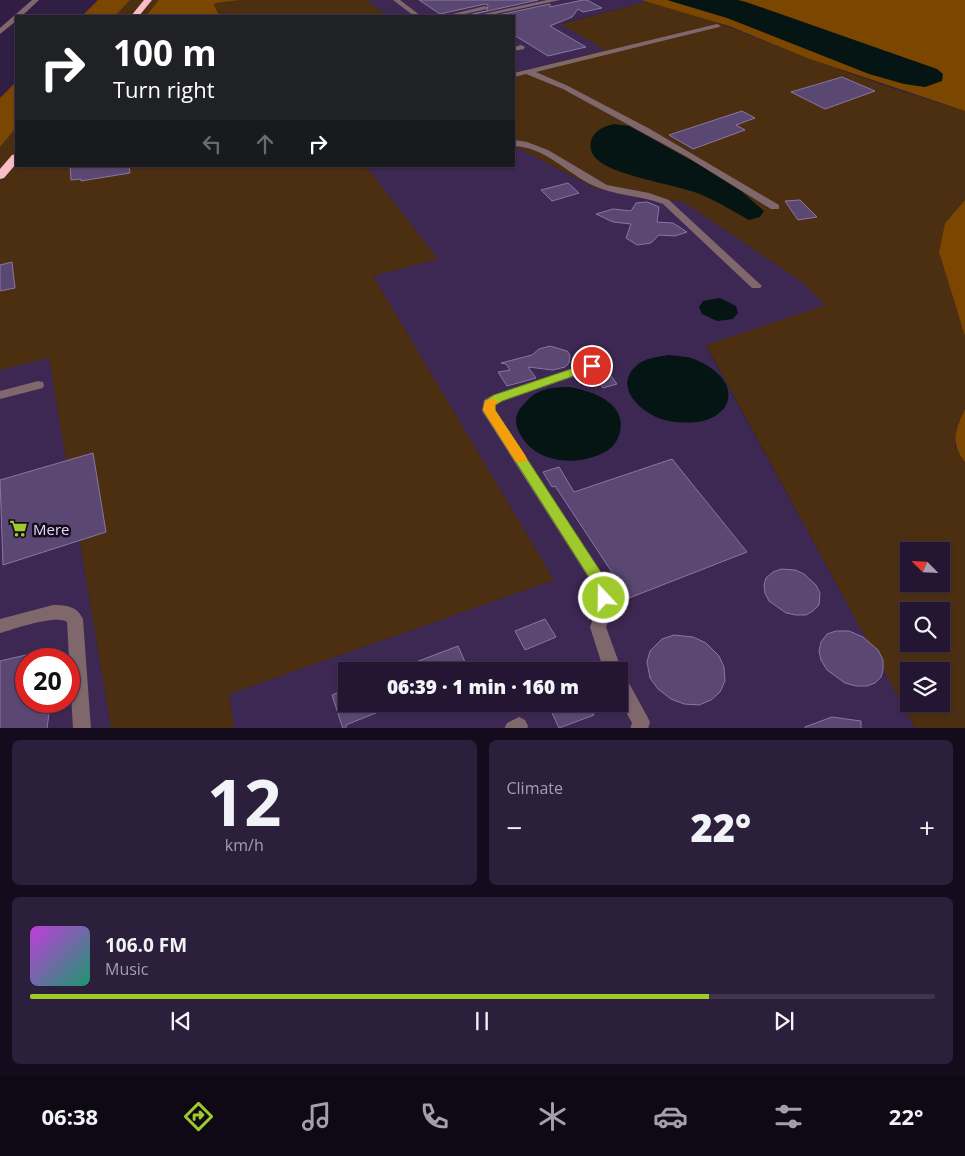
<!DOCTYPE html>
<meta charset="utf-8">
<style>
:root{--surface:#241633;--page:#2c1f3b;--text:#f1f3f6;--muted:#a39fac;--line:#41354e;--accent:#9fca2c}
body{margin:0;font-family:"Open Sans",sans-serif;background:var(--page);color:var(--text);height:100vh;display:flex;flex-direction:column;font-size:19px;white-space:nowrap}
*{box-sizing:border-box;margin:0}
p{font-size:16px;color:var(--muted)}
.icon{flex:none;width:28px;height:28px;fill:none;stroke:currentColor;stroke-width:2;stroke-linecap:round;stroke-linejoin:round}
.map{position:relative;height:728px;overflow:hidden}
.sheet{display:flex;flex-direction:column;gap:12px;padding:12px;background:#140c1c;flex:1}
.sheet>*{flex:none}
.guide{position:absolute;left:15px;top:15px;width:500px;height:152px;border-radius:0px;box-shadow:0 1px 4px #0004,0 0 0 1px var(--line);background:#202124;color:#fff;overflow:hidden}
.needle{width:32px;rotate:294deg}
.controls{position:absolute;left:900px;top:542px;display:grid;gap:10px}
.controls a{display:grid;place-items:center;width:50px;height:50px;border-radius:0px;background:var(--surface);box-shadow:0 1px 4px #0004,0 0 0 1px var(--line);font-size:25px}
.speed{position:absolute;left:15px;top:648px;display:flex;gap:10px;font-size:25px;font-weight:700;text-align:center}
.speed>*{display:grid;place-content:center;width:65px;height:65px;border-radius:50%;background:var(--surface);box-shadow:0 1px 4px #0004,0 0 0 1px var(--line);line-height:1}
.speed .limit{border:8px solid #d22;background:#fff;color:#111}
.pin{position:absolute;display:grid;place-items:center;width:42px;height:42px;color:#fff;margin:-21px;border:2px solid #fff;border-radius:50%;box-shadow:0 1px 5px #0007}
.me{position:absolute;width:55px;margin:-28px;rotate:339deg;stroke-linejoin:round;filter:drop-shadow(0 0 4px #0008)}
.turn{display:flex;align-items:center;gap:18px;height:105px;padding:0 15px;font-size:22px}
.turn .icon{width:65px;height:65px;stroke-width:2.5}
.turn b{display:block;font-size:35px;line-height:42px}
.lanes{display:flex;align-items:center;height:48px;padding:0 15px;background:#0003;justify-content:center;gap:25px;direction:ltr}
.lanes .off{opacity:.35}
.big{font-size:38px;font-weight:800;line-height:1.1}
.sheet .widget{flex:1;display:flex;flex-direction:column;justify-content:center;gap:8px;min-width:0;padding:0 18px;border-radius:8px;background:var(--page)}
.sheet .dial{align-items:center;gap:0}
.dial b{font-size:65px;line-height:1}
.song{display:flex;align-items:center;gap:15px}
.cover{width:60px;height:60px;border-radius:8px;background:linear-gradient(135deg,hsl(290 70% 55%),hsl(160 70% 35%))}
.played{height:5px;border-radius:2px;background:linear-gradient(90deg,var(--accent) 75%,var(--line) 75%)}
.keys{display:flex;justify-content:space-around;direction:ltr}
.heat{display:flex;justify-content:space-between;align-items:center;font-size:28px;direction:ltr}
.sheet .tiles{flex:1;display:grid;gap:12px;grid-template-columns:1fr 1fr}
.widget:last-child{grid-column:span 2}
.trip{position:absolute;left:338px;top:662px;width:290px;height:50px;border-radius:0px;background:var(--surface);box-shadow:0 1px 4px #0004,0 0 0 1px var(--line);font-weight:800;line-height:50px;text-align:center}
.tab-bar{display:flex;height:80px;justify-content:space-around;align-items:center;background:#0e0914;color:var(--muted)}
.tab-bar .icon{width:35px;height:35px}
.tab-bar .on{color:var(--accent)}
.tab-bar b{font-size:22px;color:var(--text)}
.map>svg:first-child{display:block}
.built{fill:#3c2853;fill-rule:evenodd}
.green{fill:#4c2f11;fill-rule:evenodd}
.forest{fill:#7b4700}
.water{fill:#041513}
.building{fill:#5a4872;stroke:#8976a3}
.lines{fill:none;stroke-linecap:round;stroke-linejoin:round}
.minor{fill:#7f676c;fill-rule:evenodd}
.highway{fill:#fabecb;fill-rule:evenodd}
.route{fill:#9fca2c;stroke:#67831d}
.slow{fill:#f59e0b}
.labels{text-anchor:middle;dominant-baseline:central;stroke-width:5;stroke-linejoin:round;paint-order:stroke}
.near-poi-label{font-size:15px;fill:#e5daf3;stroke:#140c1d;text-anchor:start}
</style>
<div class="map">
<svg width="965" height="729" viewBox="0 0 965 729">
<rect width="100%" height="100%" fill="#301e44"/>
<g class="built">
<polygon points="367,0 641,0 646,2 562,23 606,50 514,73 514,16 387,16"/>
<path d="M514 146 597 189 684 202 802 282 826 305 706 346 915 728 234 729 229 694 554 580 373 276 438 259 366 166H514ZM346 671H619V704H346Z"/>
<path d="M49 357 111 728 0 729V370ZM26 659H69V701H26Z"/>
</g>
<g class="green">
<polygon points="130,0 367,0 387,16 115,16"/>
<path d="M646 2C704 15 754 37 809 58 860 78 913 95 965 111V200L945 223 939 252 965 336V409L957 427 955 446 965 462V728H915L706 345 825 305 802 282 684 202 597 189 514 146V73L605 50 561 24ZM909 551H941V584H909ZM909 611H941V644H909ZM909 671H941V704H909Z"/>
<polygon points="16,128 16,166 366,166 438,259 373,276 554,580 229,694 234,728 111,728 49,358 0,370 0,147"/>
</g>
<g class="forest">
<polygon points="98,0 130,0 115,16 82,16"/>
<polygon points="159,0 240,0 215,3 214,6 220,16 146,16"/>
<polygon points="641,0 965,0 965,111 810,59 729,26"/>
<polygon points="16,82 16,128 0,147 0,98"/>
<polygon points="965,200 965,336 939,252 945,223"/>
<path d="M965 409V462C950 443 955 430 965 409Z"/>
</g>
<g class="water">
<polygon points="667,0 738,0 746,2 937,69 943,74 942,81 925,87 904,84 869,74 727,18"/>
<path d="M614 124 629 126 698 164 741 191 764 211 760 217 749 220C732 211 716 200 697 193 672 184 617 176 599 161 593 157 589 149 591 141 593 131 605 126 614 124Z"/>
<polygon points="720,298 736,306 738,313 733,319 717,321 702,314 699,307 703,301"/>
<path d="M668 355C675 356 681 356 687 357 708 362 739 383 725 407 720 414 711 419 703 421 691 423 681 423 669 421 646 417 611 389 636 366 644 358 658 357 668 355Z"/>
<path d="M570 387C592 391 627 403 620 432 618 440 613 448 605 452 577 467 534 464 519 432 514 422 515 414 523 405 529 398 534 393 544 390 552 387 562 387 570 387Z"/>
</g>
<g class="building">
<polygon points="419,0 538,0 474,14 472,16 463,16 487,11 488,5 485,4 440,14"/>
<polygon points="583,0 587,0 602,8 583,12 578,9 572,17 550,26 586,47 548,56 514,35 514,16 494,16 550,4 550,7"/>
<polygon points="842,77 875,91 825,109 791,92"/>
<polygon points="742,111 755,118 736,125 745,130 693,149 669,135"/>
<polygon points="70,166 129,166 130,173 81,181 81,179 71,180"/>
<polygon points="568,183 579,193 552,201 541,190"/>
<polygon points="800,200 817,217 798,220 785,201"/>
<polygon points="647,202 659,207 657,222 673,223 687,232 675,236 659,235 651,243 637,245 626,238 631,224 613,222 596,214 613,209 631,211 636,203"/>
<polygon points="12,262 15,288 0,291 0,265"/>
<polygon points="550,346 567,351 570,355 569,363 565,367 553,370 528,367 536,378 507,386 498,372 510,370 506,364 501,363 532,355 539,349"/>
<polygon points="607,370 617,384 603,388 593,374"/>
<polygon points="93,453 106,532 3,565 0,480"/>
<polygon points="672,459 747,552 629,598 555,486 552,487 543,472 559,467 574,492"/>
<polygon points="781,569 795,570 804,574 816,585 820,593 819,605 813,611 806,615 796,615 786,613 769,601 765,593 764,585 766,578 773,572"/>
<polygon points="545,619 556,637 525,650 515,631"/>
<polygon points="836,631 849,631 863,637 878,650 883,660 883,670 881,677 875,683 867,686 856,686 845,683 827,670 821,660 819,651 821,642 827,634"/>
<polygon points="674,635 693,637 706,643 719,656 724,667 725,681 720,692 711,700 699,705 684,704 671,699 658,689 650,678 647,662 650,651 662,639"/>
<polygon points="458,646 469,671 395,671 395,670"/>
<polygon points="26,655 26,701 44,701 43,714 49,713 47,729 0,729 0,661"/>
<polygon points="346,689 346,704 398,704 346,725 346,729 343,729 332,695"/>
<polygon points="548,704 588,704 594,715 559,728"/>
<polygon points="832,717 861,721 861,729 805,729 805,727"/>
</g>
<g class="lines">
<g class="minor">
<polygon points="32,0 39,0 22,16 16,16 16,21 0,34 0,28"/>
<polygon points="393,0 400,0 421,16 414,16"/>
<polygon points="547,0 560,0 486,16 474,16"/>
<polygon points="485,6 487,7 487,9 456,16 444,16"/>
<polygon points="717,24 721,26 719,27 536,72 568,86 650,129 779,205 779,209 771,209 687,157 563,89 526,74 514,77 514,73"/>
<polygon points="521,45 525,47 524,49 514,51 514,47"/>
<path d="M514 140 527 142 548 150 607 185 649 193 669 200 762 286 760 288H752L663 204C640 195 614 196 592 185 566 172 544 147 514 146Z"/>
<polygon points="592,362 598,366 596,369 503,401 496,405 496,411 611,587 613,608 606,627 622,671 620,674 625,676 647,716 650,722 648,729 630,729 632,723 619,699 619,671 604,671 590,627 597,608 595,588 482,411 484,400 493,395"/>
<polygon points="38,381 43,382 44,385 43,388 0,399 0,391"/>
<path d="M53 605C66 605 77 606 83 619L91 729H73L67 622C56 614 14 629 0 633V619Z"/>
<polygon points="519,717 525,720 528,726 527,729 504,729 507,723"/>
</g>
<g class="highway">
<polygon points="144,0 152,0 139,16 131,16"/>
<polygon points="16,154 16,164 4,178 0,179 0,169 12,155"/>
</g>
</g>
<polygon class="route" points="592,362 596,363 598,366 596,368 502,401 495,405 495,410 608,583 611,598 609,602 604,604 599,602 596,588 483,410 485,401 494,395"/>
<polygon class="slow" points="492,398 498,402 495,405 495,410 525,455 527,459 525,462 516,462 483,410 485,401"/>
<defs>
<symbol id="supermarket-bare" viewBox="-9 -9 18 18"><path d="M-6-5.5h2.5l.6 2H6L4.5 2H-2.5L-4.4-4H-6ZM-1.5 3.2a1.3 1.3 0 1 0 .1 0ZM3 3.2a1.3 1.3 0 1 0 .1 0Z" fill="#9fca2c" stroke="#140c1d" stroke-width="2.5" paint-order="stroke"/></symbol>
</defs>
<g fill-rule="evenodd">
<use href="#supermarket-bare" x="6" y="516" width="25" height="25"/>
</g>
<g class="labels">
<g class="near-poi-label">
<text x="33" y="529">Mere</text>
</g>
</g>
</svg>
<div class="controls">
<a><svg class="needle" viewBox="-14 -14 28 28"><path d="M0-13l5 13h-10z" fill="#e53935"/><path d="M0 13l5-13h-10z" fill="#a39fac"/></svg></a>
<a><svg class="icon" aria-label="search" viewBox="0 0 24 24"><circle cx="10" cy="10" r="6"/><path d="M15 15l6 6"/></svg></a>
<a><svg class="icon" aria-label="layers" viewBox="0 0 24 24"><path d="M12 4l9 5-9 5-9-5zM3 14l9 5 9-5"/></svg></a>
</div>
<div class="speed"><div class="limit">20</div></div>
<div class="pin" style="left:592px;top:366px;background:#d93025"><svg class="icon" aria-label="arrive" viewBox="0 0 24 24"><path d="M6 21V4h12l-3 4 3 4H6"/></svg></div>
<svg class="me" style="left:604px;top:598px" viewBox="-20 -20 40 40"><circle r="17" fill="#9fca2c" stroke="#fff" stroke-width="3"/><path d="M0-11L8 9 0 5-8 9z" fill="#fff"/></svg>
<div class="trip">06:39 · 1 min · 160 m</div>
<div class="guide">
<div class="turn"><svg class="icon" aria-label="right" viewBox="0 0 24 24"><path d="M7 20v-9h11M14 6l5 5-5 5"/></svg><div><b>100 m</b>Turn right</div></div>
<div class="lanes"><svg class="icon off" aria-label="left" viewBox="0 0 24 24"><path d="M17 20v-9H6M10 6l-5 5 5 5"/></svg><svg class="icon off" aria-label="ahead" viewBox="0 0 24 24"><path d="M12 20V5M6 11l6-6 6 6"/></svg><svg class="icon" aria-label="right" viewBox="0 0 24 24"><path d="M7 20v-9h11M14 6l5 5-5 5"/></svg></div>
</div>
</div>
<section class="sheet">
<div class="tiles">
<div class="widget dial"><b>12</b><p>km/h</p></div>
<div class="widget"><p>Climate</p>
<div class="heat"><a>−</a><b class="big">22°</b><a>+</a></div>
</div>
<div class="widget">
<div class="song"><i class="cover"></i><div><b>106.0 FM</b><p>Music</p></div></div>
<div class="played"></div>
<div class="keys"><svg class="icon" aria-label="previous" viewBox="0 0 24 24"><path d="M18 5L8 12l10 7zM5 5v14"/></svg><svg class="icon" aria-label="pause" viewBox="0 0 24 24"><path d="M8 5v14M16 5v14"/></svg><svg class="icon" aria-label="next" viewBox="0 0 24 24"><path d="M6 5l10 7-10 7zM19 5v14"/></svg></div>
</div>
</div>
</section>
<nav class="tab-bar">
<b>06:38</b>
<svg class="icon on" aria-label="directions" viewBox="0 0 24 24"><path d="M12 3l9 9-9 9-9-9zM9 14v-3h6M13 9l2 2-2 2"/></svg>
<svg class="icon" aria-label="music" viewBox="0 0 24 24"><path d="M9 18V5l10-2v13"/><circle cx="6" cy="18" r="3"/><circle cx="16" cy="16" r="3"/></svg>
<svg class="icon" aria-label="phone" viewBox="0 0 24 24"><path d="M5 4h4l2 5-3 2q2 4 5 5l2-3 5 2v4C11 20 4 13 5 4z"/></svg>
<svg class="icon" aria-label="climate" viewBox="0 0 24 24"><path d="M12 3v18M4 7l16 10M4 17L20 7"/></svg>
<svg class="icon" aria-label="car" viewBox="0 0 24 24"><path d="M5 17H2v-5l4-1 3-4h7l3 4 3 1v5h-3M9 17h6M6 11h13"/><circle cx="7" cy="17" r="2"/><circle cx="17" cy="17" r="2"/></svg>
<svg class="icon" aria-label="filters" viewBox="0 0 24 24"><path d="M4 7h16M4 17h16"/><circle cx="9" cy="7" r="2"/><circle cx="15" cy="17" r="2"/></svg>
<b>22°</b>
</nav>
